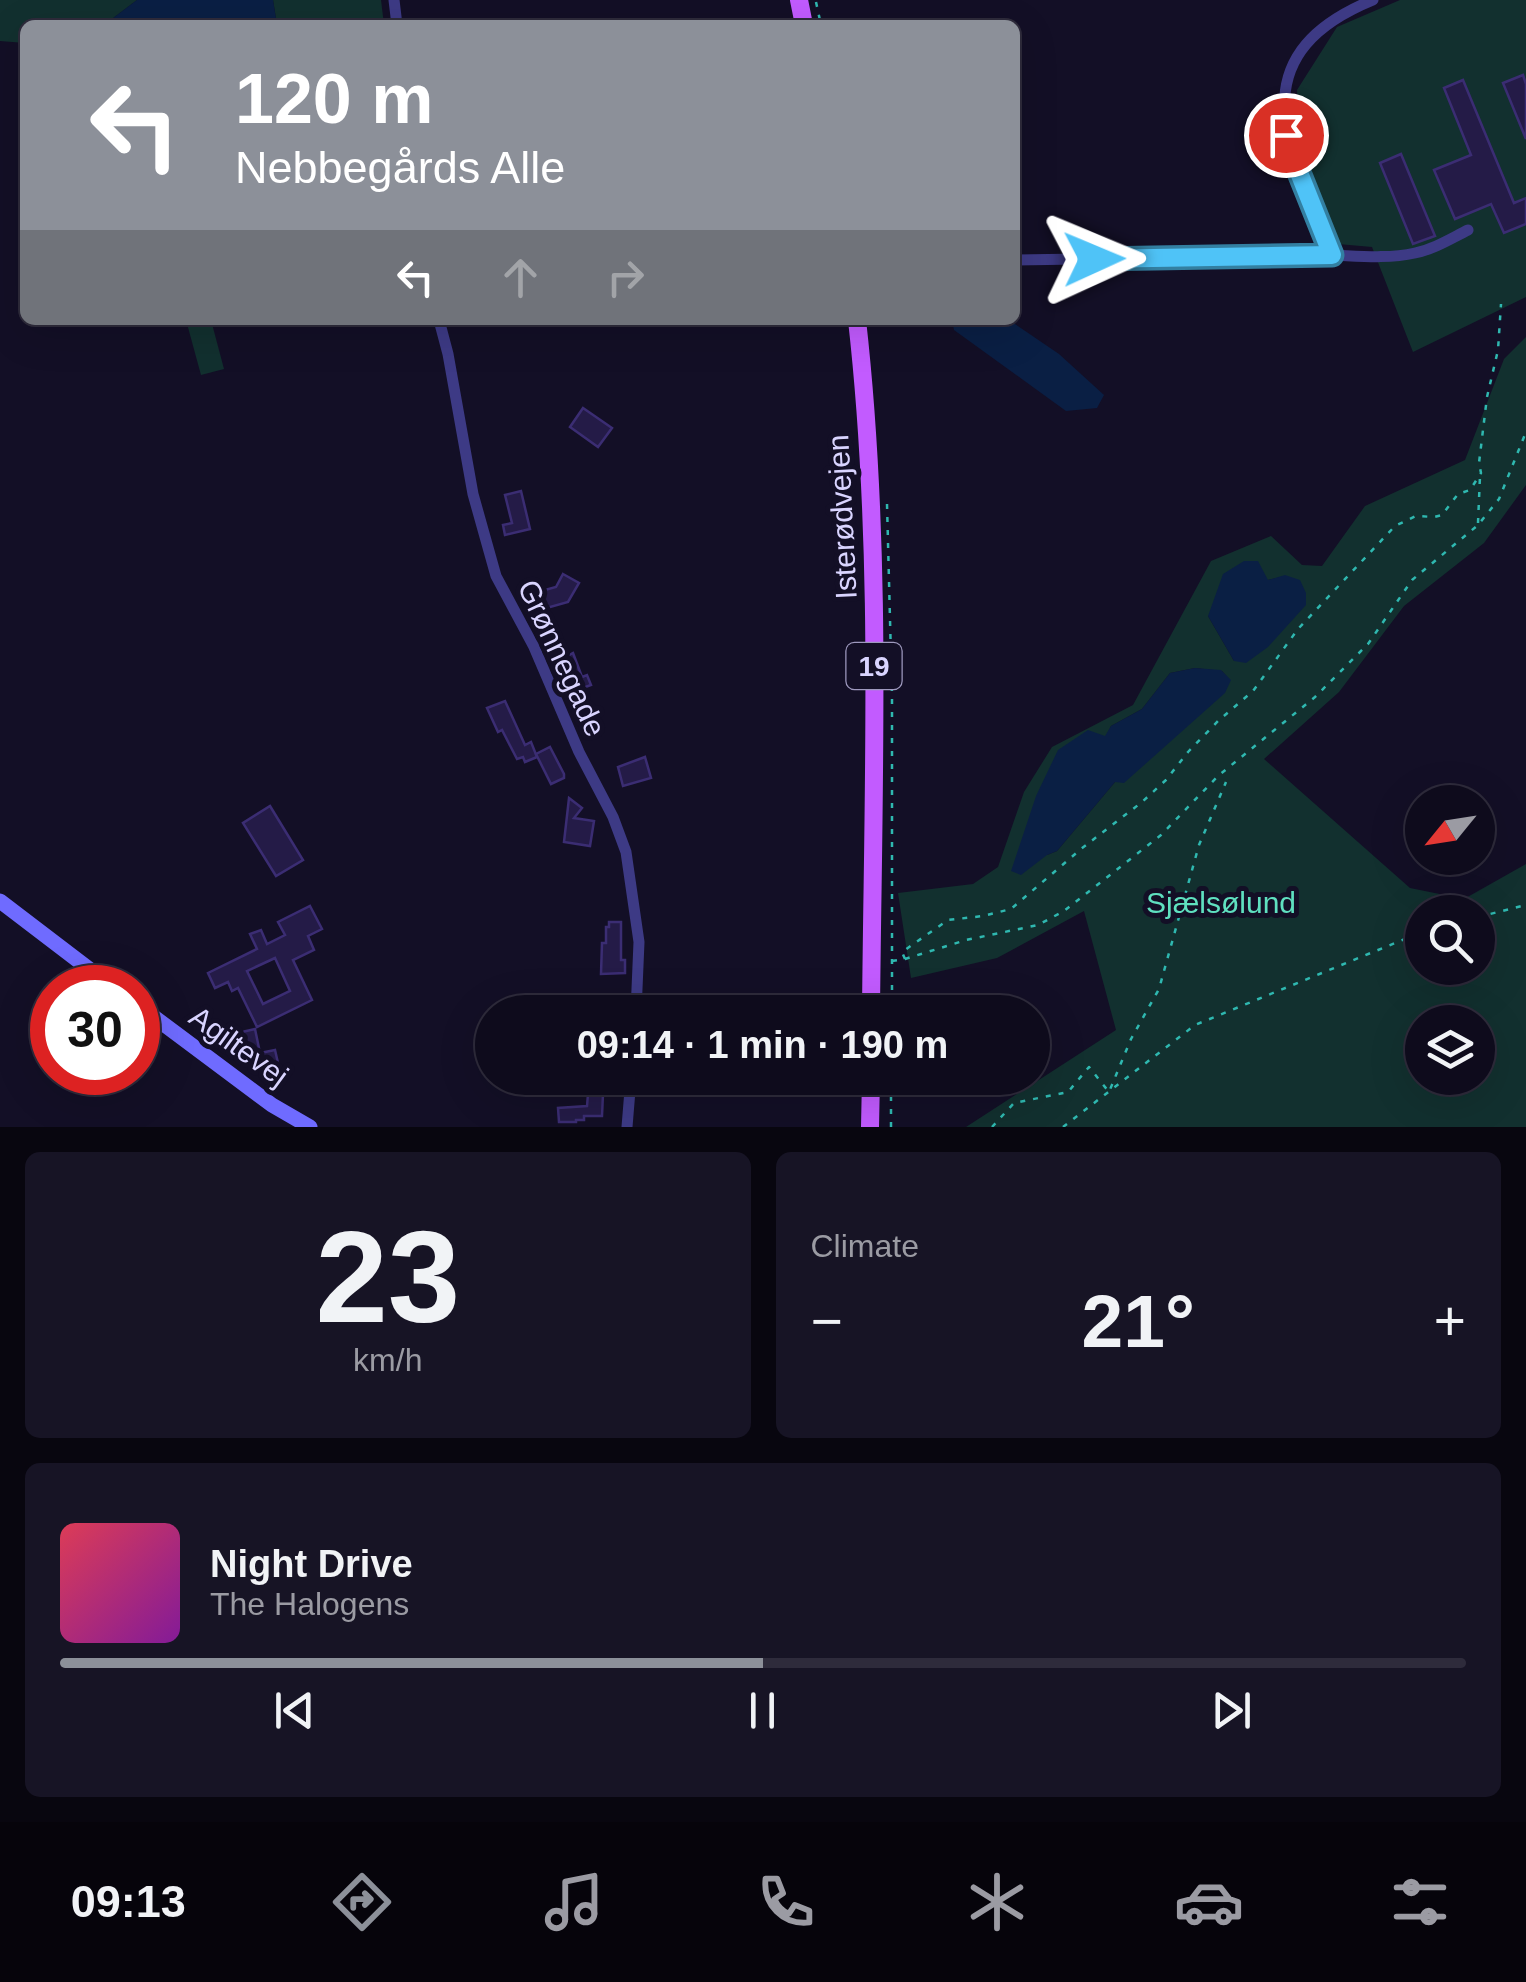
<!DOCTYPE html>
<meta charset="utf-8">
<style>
:root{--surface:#0e0b1c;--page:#171425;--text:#f1f3f6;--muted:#9b9ba3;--line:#2e2b3b;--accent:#8c9099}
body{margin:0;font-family:Arial,sans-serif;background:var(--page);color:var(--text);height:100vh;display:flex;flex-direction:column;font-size:38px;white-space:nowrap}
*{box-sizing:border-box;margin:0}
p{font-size:32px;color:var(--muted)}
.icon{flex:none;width:55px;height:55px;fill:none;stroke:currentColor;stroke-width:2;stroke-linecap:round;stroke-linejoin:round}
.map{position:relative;height:1127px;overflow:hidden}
.sheet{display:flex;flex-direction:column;gap:25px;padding:25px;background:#08060f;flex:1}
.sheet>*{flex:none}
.guide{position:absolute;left:20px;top:20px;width:1000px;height:305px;border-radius:15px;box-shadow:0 10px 40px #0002,0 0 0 2px var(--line);background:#8c9099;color:#fff;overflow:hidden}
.needle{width:65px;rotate:240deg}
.fabs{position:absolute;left:1405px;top:785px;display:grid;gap:20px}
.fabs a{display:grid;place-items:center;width:90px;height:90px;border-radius:50%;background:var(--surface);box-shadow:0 10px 40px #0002,0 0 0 2px var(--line);font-size:50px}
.speed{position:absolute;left:30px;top:965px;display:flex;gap:20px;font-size:50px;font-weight:700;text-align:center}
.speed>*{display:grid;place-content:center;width:130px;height:130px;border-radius:50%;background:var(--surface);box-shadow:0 10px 40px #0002,0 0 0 2px var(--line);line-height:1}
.speed .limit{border:15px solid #d22;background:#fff;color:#111}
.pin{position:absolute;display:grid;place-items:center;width:85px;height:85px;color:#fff;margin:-42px;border:5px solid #fff;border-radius:50%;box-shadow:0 2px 10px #0007}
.me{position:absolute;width:110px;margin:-55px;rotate:89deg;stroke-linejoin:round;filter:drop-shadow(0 0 8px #0008)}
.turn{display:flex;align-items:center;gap:35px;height:210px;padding:0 50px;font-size:45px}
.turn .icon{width:130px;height:130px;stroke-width:2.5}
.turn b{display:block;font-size:70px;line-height:85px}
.lanes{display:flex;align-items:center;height:95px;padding:0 50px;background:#0003;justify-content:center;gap:50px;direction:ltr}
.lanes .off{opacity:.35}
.big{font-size:75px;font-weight:700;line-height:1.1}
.sheet .card{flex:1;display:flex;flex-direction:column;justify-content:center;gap:15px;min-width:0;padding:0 35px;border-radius:15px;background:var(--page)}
.sheet .dial{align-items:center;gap:0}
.dial b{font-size:130px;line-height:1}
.song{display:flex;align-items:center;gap:30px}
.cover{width:120px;height:120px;border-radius:15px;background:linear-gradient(135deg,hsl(350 70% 55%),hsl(290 70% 35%))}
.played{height:10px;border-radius:5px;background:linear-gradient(90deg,var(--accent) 50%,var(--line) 50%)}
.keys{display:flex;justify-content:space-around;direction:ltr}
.heat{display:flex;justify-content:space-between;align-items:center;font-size:55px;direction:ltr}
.sheet .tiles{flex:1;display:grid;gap:25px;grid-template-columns:1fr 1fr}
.card:last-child{grid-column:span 2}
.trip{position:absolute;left:475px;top:995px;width:575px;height:100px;border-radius:50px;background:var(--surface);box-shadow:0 10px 40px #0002,0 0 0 2px var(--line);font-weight:700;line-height:100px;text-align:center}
.tab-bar{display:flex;height:160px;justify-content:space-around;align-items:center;background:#06040b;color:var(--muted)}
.tab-bar .icon{width:70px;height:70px}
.tab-bar .on{color:var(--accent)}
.tab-bar b{font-size:45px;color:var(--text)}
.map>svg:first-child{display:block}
.green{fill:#12302f;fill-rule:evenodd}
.water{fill:#0a1f44}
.building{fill:#241b47;stroke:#3b2d73;stroke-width:2.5;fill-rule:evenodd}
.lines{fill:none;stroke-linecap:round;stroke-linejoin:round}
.path{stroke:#2fb8b0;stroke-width:2.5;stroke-dasharray:5 8;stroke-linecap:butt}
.street{stroke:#3d3a85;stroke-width:11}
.secondary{stroke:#6f6bff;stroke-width:15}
.primary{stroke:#c25bff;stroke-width:18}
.route-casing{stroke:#337fa1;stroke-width:25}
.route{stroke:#4fc3f7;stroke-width:18}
.labels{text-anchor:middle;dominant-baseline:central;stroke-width:10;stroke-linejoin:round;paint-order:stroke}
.shield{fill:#130f26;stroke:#9e99be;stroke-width:2.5}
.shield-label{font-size:28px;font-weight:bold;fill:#d9d4ff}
.street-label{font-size:30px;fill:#d9d4ff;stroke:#130f26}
.park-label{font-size:30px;fill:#5fe0c0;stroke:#130f26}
</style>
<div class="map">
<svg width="1526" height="1127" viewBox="0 0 1526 1127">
<rect width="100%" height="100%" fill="#130f26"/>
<g class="green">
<polygon points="0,0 137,0 104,25 25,25 25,43 0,41"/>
<polygon points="273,0 381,0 384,25 277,25"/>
<polygon points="1400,0 1526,0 1526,297 1413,352 1372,247 1338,244 1300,143 1297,90 1337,27"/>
<polygon points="186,320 211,320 224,369 201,375"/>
<path d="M1526 337V485L1484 543 1404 606 1339 692 1264 759 1410 888 1464 899 1526 864V1127H966L1116 1030 1084 911 997 958 911 978 898 893 973 884 998 867 1024 792 1052 747 1133 705 1211 561 1271 536 1302 565 1322 566 1365 506 1465 460 1504 359ZM1285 576 1234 661 1208 616 1268 580ZM1195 668 1222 671 1230 680 1115 782 1057 851 1047 855 1111 726 1142 709 1170 673ZM1422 912H1478V968H1422ZM1422 1022H1478V1078H1422Z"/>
</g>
<g class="water">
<polygon points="137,0 273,0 277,25 104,25"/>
<polygon points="952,320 1009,320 1059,354 1104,395 1097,408 1066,411 954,330"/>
<polygon points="1244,561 1258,561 1268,580 1285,575 1300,580 1306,593 1306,605 1268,647 1246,663 1234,661 1208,616 1223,574"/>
<polygon points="1195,668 1221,670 1231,680 1225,693 1124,783 1115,782 1057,851 1047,855 1021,875 1011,871 1036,796 1058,750 1088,730 1105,736 1111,726 1142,709 1170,673"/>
</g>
<g class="building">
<polygon points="1523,75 1526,84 1526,139 1503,83"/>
<polygon points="1463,80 1514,203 1526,198 1526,224 1504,233 1491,204 1455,219 1434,170 1471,155 1444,88"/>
<polygon points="1401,154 1435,236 1413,244 1380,163"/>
<polygon points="583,408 612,428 598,447 570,427"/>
<polygon points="521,491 530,529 505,535 503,525 512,523 505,495"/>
<polygon points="563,574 579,583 568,602 536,611 530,594 556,587"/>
<polygon points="573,653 582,677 587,675 591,685 569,693 556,662"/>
<polygon points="505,701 525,745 531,742 537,757 525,762 523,757 517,759 502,730 498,732 487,708"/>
<polygon points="550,747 564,774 564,778 551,784 536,754"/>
<polygon points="645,757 651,778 623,786 618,767"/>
<polygon points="569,798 582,808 574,818 594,821 590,846 564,842"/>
<polygon points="270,806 303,860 276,876 243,823"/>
<path d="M310 906 322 929 308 936 314 950 293 960 312 1000 257 1027 238 988 232 991 228 982 215 988 208 973 257 949 250 934 261 930 267 944 285 935 278 922ZM275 958 290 991 263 1004 247 971Z"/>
<polygon points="609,922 621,922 621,960 625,960 625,973 601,974 602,943 606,943 606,927 609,927"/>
<polygon points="255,1029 260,1053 275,1050 278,1063 250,1069 242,1032"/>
<polygon points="588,1094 603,1094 602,1116 584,1116 584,1120 576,1120 576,1122 559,1122 558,1108 587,1106"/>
</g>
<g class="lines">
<g class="path">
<polyline points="816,2 821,25"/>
<polyline points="887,504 892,696 892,1012"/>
<polyline points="1478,523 1480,476"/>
<polyline points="1478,917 1526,905"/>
<polyline points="905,959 902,952 948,920 983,916 1011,909 1081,849 1142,802 1166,780 1188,752 1218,721 1253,691 1298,629 1395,526 1416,516 1434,517 1442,515 1458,494 1470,490 1481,473 1479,463 1487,397 1498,350 1501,304"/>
<polyline points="892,961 905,959 966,940 1038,925 1064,911 1161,835 1218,776 1315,697 1368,644 1412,580 1478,525 1499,499 1526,432"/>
<polyline points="891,1127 891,1078"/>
<polyline points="992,1127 1014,1103 1068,1092 1089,1067 1109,1092 1131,1039 1159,989 1199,845 1226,782"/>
<polyline points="1063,1127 1195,1025 1422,932"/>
</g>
<g class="street">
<polyline points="394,0 397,25"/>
<path d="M1373 0C1234 57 1290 152 1332 255 1359 256 1388 259 1415 253 1434 249 1450 239 1468 230"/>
<polyline points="1015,260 1332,255"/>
<polyline points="439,320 448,354 473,494 496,576 534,647 579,752 613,817 626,852 639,942 636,1012"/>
<polyline points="627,1127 631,1078"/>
</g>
<g class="secondary">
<polyline points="0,901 114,988"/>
<polyline points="138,1005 272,1105 310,1127"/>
</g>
<g class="primary">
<polyline points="799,0 804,25"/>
<path d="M857 320C883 550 873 782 871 1012"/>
<polyline points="870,1127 871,1078"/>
</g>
</g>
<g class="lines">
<defs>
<polyline id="route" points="1094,259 1332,255 1296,165 1286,135"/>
</defs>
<use href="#route" class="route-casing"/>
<use href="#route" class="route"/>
</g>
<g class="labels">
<rect class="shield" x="846.5" y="643" width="55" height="46" rx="8"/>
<g class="shield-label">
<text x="874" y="666">19</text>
</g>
<g class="street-label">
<text transform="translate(842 517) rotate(-93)">Isterødvejen</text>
<text transform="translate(562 658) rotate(65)">Grønnegade</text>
<text transform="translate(239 1046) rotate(36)">Agiltevej</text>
</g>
<g class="park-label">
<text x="1221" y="902">Sjælsølund</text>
</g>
</g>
</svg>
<div class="fabs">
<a><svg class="needle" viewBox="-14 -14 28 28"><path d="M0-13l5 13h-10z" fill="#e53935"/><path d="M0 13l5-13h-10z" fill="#9b9ba3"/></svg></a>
<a><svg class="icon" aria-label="search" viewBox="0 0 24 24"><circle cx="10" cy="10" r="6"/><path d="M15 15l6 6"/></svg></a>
<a><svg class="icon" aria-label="layers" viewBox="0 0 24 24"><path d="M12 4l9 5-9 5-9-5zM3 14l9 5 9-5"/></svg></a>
</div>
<div class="speed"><div class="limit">30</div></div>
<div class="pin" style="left:1286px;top:135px;background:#d93025"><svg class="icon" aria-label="arrive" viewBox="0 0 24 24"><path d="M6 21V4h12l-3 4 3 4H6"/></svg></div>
<svg class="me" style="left:1094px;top:259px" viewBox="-20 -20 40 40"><path d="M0-17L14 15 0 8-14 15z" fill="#4fc3f7" stroke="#fff" stroke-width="4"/></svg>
<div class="trip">09:14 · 1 min · 190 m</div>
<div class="guide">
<div class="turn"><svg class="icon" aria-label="left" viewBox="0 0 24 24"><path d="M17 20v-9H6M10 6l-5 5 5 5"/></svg><div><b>120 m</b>Nebbegårds Alle</div></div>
<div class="lanes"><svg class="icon" aria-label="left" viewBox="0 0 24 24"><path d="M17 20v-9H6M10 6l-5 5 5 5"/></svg><svg class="icon off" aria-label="ahead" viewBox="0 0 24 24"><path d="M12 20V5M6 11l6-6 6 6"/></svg><svg class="icon off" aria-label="right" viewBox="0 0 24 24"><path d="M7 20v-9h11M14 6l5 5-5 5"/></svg></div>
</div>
</div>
<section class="sheet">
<div class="tiles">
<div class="card dial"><b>23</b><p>km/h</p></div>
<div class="card"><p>Climate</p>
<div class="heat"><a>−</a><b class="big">21°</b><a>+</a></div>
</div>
<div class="card">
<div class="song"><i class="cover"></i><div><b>Night Drive</b><p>The Halogens</p></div></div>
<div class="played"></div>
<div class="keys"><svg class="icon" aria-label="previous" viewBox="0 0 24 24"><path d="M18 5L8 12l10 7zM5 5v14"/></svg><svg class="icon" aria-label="pause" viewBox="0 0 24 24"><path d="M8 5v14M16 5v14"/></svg><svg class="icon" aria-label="next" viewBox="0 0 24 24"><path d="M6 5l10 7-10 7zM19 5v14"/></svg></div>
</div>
</div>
</section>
<nav class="tab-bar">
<b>09:13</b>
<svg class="icon on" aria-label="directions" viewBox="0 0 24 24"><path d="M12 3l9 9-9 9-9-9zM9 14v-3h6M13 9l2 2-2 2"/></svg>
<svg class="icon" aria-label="music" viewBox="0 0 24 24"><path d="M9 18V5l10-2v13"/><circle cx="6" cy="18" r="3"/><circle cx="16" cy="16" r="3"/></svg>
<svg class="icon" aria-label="phone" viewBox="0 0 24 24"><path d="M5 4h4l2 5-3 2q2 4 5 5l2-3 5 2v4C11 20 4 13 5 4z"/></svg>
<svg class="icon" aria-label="climate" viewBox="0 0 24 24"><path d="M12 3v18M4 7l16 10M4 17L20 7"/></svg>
<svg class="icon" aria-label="car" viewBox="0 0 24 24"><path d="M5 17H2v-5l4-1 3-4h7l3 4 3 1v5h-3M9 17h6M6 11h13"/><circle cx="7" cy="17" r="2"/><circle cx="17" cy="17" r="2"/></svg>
<svg class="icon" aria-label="filters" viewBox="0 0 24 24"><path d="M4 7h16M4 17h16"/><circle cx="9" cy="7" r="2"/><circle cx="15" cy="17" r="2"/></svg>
</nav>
